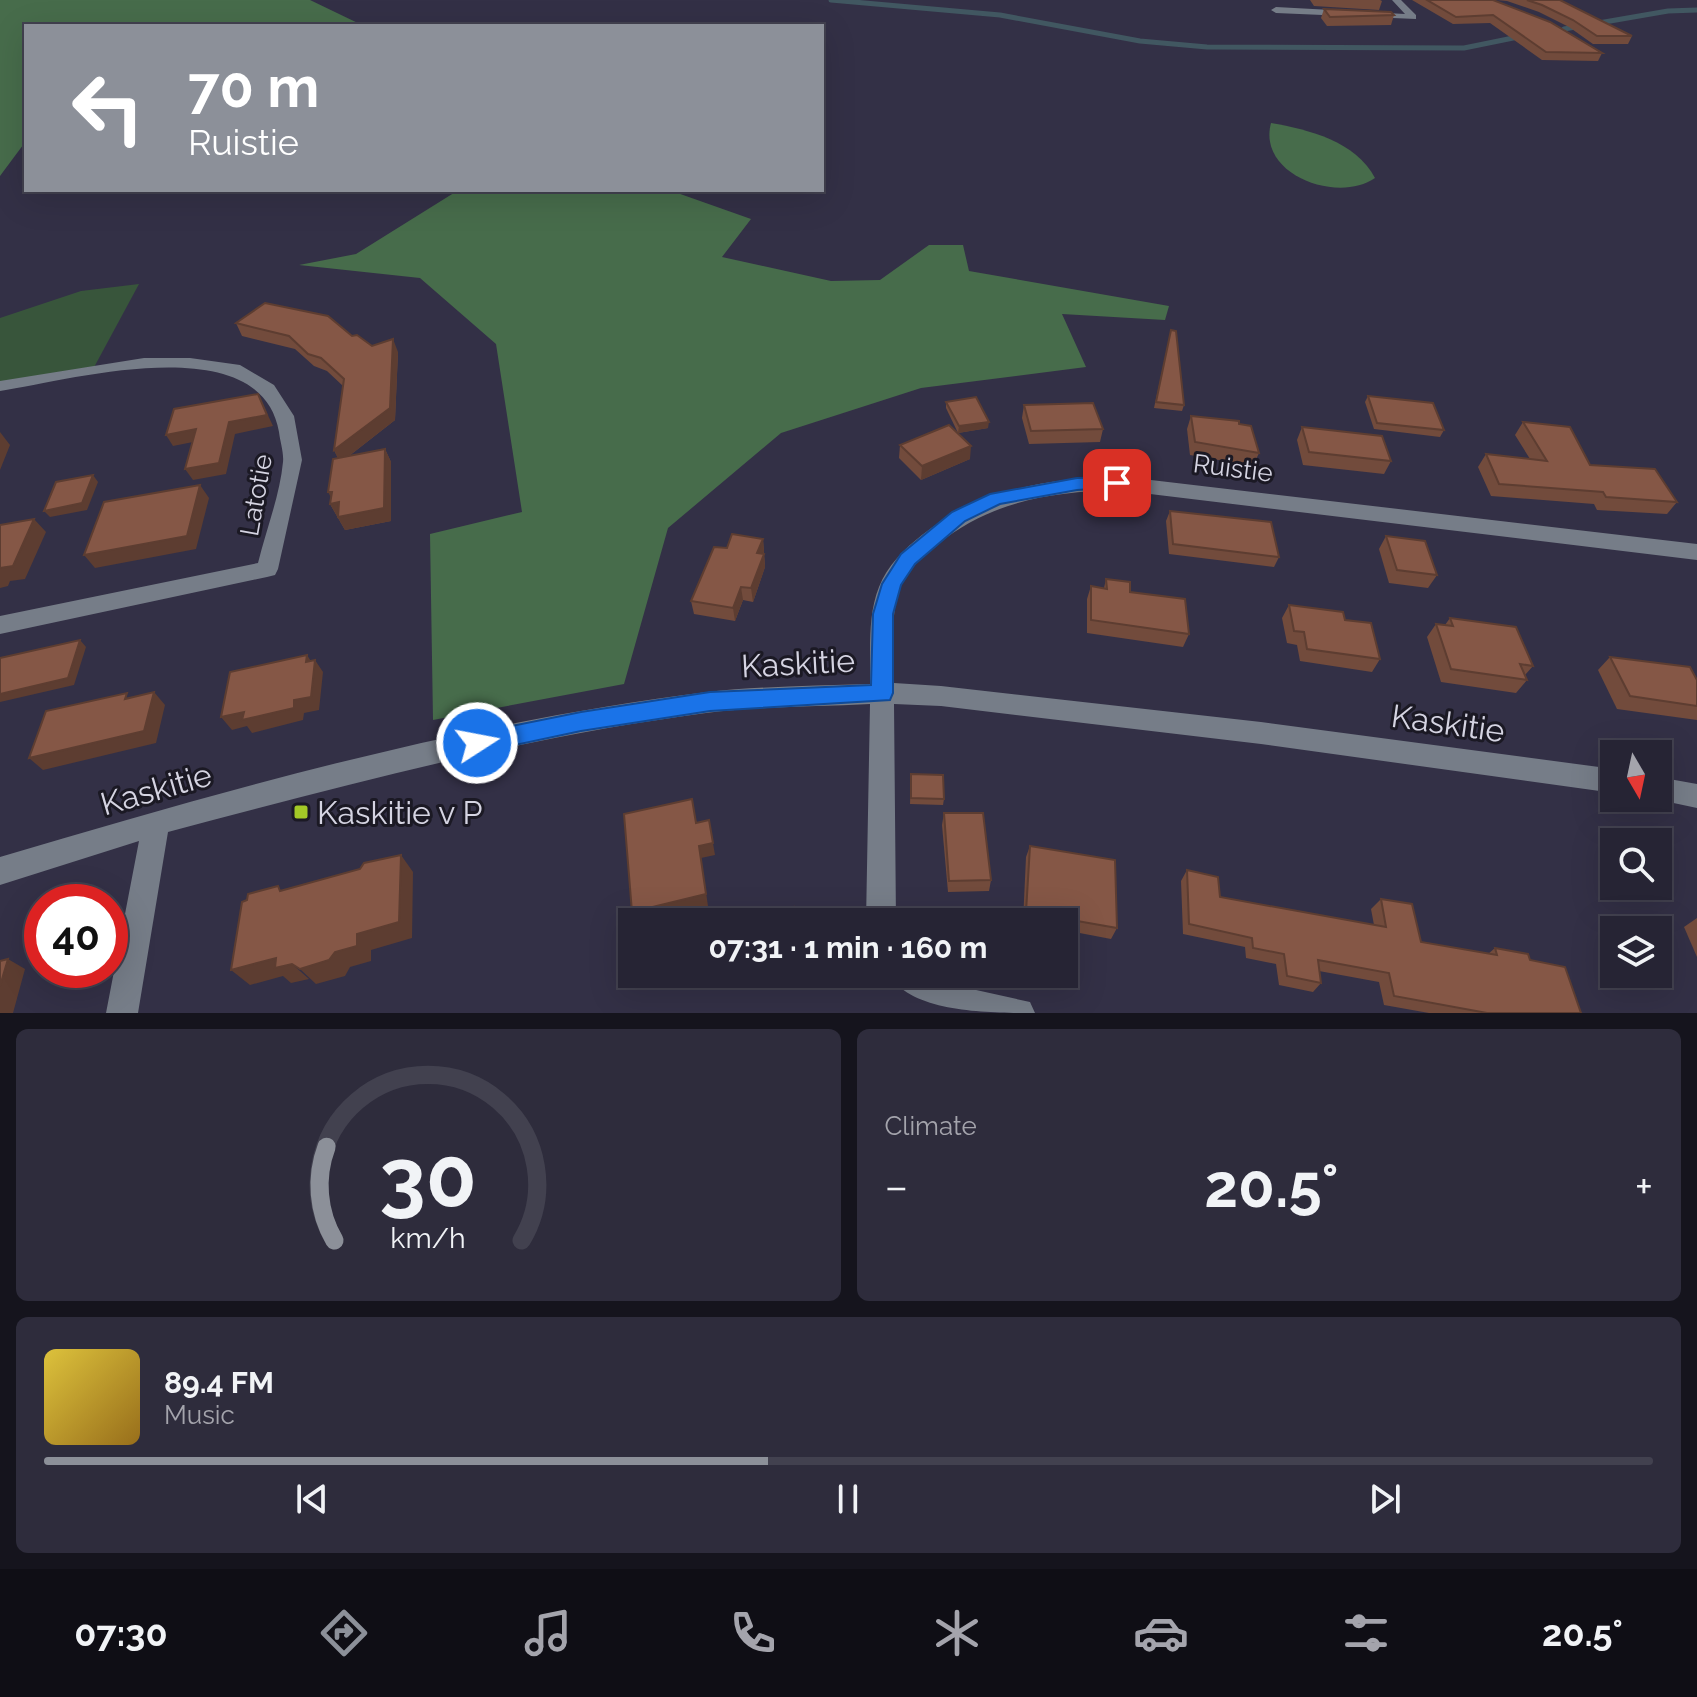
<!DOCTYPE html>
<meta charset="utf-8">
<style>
:root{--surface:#262434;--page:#2e2c3c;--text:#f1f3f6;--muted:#a4a4ac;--line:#42414f;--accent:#8c9099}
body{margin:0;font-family:Raleway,sans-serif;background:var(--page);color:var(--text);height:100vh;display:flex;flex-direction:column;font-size:30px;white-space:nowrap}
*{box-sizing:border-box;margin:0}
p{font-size:26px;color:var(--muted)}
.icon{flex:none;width:44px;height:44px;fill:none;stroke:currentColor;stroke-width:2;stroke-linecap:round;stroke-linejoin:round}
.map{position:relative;height:1013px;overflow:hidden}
.sheet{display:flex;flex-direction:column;gap:16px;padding:16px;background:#15141d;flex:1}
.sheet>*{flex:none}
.top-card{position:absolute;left:24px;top:24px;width:800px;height:168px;border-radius:0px;box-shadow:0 8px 32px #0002,0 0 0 2px var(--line);background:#8c9099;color:#fff;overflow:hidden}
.needle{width:52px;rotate:171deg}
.fabs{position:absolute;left:1600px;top:740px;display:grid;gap:16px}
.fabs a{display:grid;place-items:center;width:72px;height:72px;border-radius:0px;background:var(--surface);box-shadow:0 8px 32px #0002,0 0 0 2px var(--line);font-size:40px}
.speed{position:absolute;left:24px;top:884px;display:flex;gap:16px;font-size:40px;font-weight:700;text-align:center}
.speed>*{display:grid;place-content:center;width:104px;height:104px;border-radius:50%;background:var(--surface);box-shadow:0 8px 32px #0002,0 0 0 2px var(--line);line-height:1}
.speed .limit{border:12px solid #d22;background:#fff;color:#111}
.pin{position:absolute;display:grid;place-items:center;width:68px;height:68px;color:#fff;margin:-34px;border-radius:16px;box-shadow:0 4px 12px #0006}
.me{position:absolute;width:88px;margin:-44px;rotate:79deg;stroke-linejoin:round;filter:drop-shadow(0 0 6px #0008)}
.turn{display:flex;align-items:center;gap:28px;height:168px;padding:0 32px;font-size:36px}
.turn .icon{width:104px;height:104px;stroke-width:2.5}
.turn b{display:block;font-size:56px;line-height:68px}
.big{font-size:60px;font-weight:700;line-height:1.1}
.sheet .card{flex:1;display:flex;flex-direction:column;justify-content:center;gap:12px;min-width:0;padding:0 28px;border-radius:12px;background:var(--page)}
.sheet .dial{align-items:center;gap:0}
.dial svg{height:208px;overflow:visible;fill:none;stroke:var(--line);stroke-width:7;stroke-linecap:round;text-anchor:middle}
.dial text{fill:var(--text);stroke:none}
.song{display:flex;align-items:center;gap:24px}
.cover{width:96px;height:96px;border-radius:12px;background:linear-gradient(135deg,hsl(50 70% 55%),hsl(40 70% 35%))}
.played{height:8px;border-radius:4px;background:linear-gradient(90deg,var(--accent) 45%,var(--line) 45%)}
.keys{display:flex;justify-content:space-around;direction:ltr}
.heat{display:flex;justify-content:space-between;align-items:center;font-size:44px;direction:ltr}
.sheet .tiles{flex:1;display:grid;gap:16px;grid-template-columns:1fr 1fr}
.card:last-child{grid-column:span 2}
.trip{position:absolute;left:618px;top:908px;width:460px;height:80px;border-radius:0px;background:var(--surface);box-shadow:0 8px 32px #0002,0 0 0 2px var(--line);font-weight:700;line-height:80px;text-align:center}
.dock{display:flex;height:128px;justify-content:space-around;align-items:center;background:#0f0e15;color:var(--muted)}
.dock .icon{width:56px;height:56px}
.dock .active{color:var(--accent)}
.dock b{font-size:36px;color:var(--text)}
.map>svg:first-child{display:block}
.green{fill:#38553b}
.forest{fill:#476c4b}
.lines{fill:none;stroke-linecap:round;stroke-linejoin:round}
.stream{stroke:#415761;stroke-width:5}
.minor{fill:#767d88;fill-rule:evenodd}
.wall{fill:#724b3c}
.shaded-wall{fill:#5d3d31}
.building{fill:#855746;stroke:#5d3d31;stroke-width:2}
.route{fill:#1a73e8;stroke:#114b97;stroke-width:2}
.poi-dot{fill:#a3c927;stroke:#1b1924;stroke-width:3}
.labels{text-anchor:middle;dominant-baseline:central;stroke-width:6;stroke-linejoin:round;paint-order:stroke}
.street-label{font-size:26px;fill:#d5d4e2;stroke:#1b1924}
.near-street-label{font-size:32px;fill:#d5d4e2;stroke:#1b1924}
.near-poi-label{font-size:32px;fill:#d5d4e2;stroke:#1b1924;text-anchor:start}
</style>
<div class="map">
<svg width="1697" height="1013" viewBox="0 0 1697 1013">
<rect width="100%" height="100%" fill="#333046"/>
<polygon class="green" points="139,284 92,371 0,386 0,318 81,291"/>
<g class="forest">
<polygon points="0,0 310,0 364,26 26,26 26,141 0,176"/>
<path d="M1271 123C1310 130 1355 141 1375 178 1338 204 1257 175 1271 123Z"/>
<polygon points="455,190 669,190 751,219 722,257 831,281 880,280 929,245 963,245 969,271 1169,306 1165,320 1062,314 1086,367 921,388 781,433 668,528 624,684 433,720 430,534 522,512 496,344 420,278 299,265 356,254 457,191"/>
</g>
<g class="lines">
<g class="stream">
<polyline points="831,0 1000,15 1140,41 1207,47 1464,48 1523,36"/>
<polyline points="1564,29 1668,11 1697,10"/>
</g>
<g class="minor">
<polygon points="1392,0 1401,0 1416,15 1416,19 1276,13 1271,10 1276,7 1405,14"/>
<path d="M144 358H190L240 365 274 385 294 416 302 460 278 569 275 575 267 577 0 634V616L258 563C266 530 280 495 283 462 284 453 280 441 279 432 261 326 71 380 0 391V381Z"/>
<path d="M1117 476 1697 544V560L1117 490C1050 492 992 501 938 544 924 555 908 569 901 586 889 615 894 652 894 683L941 686 1261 722 1614 769V793L1261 744 941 706 894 704 896 922H866L870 704C816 707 760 706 706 713 523 737 346 785 168 832L138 1013H106L139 841 0 885V857C231 788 466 722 707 692 760 686 816 686 870 684 871 652 867 617 879 587 887 566 904 549 922 535 979 490 1046 479 1117 476Z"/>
<polygon points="1658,777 1697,784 1697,808 1650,798 1658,798"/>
<path d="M889 974H928L958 986 1030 1002 1035 1013C990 1013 910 1013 889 974Z"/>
</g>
</g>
<g class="wall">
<polygon points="1310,0 1380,0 1382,1 1379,10 1314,6"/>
<polygon points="1412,0 1493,0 1602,53 1598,61 1542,60 1490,23 1453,24"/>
<polygon points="1497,0 1560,0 1632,36 1628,44 1593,44 1569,27 1539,12 1507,1"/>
<polygon points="1324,9 1394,15 1391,25 1327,26 1321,18"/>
<polygon points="236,323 352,336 372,346 398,352 395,420 349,456 385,449 391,462 391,521 345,530 330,504 338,458 334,450 343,386 327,371 314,366 295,349 242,336"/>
<polygon points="1171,330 1184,405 1182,411 1154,408"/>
<polygon points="1368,396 1444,430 1440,437 1374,429 1365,402"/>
<polygon points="946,402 988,428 958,433 946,408"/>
<polygon points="1024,405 1103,429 1100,442 1029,444 1022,418"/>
<polygon points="1191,416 1239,424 1259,453 1253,466 1190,455 1187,429"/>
<polygon points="1523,422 1590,465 1677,502 1667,514 1597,510 1594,504 1491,496 1478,467 1486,454 1530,459 1515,435"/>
<polygon points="1302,427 1391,461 1384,474 1303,465 1297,440"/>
<polygon points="900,445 970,459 921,480 899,458"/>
<polygon points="1170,511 1279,557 1274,567 1169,554 1166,521"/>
<polygon points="1386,536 1437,575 1428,588 1389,583 1379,549"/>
<polygon points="763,539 765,567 753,602 743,600 735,621 694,614 691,601 727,548"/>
<polygon points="1106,579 1130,592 1189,634 1183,647 1087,633 1087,599 1091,586 1104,588"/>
<polygon points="1289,605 1345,620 1380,659 1372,672 1300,661 1297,645 1287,643 1282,618"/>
<polygon points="1450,618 1533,666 1525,675 1527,680 1516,693 1441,682 1427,637 1436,624 1445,625"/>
<polygon points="1610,657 1697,680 1697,720 1617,709 1598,670"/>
<polygon points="911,774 944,799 943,805 910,804"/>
<polygon points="944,813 991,880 989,891 948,892 942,825"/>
<polygon points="1030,846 1117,928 1111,939 1064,930 1064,922 1023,922 1026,857"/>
<polygon points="1187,870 1220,897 1374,925 1371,909 1381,899 1421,942 1488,954 1495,948 1530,960 1581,1013 1429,1013 1384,1005 1379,982 1319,971 1321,983 1313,992 1279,985 1276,964 1246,958 1245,947 1183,934 1181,881"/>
<polygon points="1697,918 1697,957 1684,927"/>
<polygon points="727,974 777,974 729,981"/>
</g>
<g class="shaded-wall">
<polygon points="393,339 398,352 395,420 340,463 334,450"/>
<polygon points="258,394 273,426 235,434 226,474 193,480 185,469 229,422"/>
<polygon points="989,422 988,428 958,433 959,426"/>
<polygon points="196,429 203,440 173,446 166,435"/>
<polygon points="0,432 10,445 0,470"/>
<polygon points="971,446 970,459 921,480 922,466"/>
<polygon points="385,449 391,462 391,521 345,530 330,504 334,503 328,492"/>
<polygon points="93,475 98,482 87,510 50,517 44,511"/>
<polygon points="200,485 209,498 196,549 95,568 84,555"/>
<polygon points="34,519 46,532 25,579 10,581 8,586 0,588 0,568"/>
<polygon points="763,539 764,552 759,566 757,553"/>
<polygon points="764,554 765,567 753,602 751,588"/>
<polygon points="741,587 743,600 735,621 733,608"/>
<polygon points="80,640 86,647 74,685 0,702 0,694"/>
<polygon points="307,655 314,666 315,660 323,672 319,710 304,713 303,720 252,733 247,726 232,730 221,717 294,700 306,662"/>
<polygon points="154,692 165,705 156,743 43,770 29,758"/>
<polygon points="709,820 715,855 701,858 708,906 636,922 632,912 699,846"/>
<polygon points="401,855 413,872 412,938 371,950 371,961 350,967 345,976 316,984 300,969 335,952 357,934"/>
<polygon points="276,958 292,964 309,979 291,983 283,976 250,985 231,970"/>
<polygon points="8,959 25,969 13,1013 0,1013 0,986"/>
</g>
<g class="building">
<polygon points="1427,0 1493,0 1550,22 1602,53 1546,52 1493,15 1456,17"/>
<polygon points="1527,0 1560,0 1632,36 1597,36 1573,20 1542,5"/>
<polygon points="1324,9 1391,12 1394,15 1330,17"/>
<polygon points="265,303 328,316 352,336 357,335 372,346 393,339 390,408 334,450 344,379 321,358 308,354 289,336 236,323"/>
<polygon points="1171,330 1176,331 1184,405 1156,402"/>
<polygon points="258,394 267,415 229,422 219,463 185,469 196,429 166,435 174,409"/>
<polygon points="1368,396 1433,403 1444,430 1377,423"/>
<polygon points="976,397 989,422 959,426 946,402"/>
<polygon points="1093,403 1103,429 1031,431 1024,405"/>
<polygon points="1191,416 1239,421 1239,424 1251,426 1259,453 1195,442"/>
<polygon points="1523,422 1570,427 1590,465 1655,469 1677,502 1606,497 1603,492 1499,484 1486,454 1547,461"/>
<polygon points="949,425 971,446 922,466 900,445"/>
<polygon points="1302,427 1382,436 1391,461 1309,452"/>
<polygon points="385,449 384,508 338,517 339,502 330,504 332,492 328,492 333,459"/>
<polygon points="93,475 82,503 44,511 56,482"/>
<polygon points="200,485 187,536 84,555 104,502"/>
<polygon points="1170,511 1271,522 1279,557 1173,544"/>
<polygon points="34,519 13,566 0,568 0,525"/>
<polygon points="732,534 763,539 757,553 764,554 751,588 741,587 733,608 691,601 714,547 727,548"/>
<polygon points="1386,536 1425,541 1437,575 1397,570"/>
<polygon points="1106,579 1130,582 1130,592 1185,599 1189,634 1091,620 1091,586 1107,589"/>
<polygon points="1289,605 1343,612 1345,620 1371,623 1380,659 1307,649 1304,632 1294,631"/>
<polygon points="1450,618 1516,627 1533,666 1520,664 1527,680 1451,669 1436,624 1453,626"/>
<polygon points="80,640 68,678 0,694 0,658"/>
<polygon points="307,655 306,662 315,660 311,697 294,700 294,708 242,720 244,712 221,717 230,672"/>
<polygon points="1610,657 1690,667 1697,680 1697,706 1630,696"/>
<polygon points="154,692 144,731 29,758 46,711 127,693 125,699"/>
<polygon points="911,774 943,775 944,799 911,798"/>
<polygon points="692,799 696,823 709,820 713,843 699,846 706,894 632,912 624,814"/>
<polygon points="944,813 983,813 991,880 949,881"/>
<polygon points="1030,846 1115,860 1117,928 1026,912"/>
<polygon points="401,855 399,922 357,934 357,946 335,952 329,960 300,969 292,964 275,968 276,958 231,970 242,902 247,900 248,894 278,886 280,891 360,869 364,863"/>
<polygon points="1187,870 1218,877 1220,897 1386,927 1381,899 1412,904 1421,942 1497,955 1495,948 1528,954 1530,960 1565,967 1581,1013 1487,1013 1394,996 1389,973 1318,960 1321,983 1287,976 1284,954 1253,948 1252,938 1189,924"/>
<polygon points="794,907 795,922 725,922 724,916"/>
<polygon points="8,959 0,986 0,961"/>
</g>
<polygon class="route" points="1117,477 1123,479 1125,483 1123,487 1077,490 1000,504 965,521 915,564 901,585 893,614 893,693 890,700 710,711 581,731 477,753 469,750 466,743 469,735 477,733 581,712 710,692 871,685 873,614 882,584 901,554 952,512 990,494 1077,478"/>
<rect class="poi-dot" x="293" y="804" width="16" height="16" rx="4"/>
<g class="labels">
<g class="street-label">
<text transform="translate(1233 468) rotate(7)">Ruistie</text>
<text transform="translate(256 495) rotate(-80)">Latotie</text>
</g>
<g class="near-street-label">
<text transform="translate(798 663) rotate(-3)">Kaskitie</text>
<text transform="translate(1448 723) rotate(8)">Kaskitie</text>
<text transform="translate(156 789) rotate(-16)">Kaskitie</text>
</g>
<g class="near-poi-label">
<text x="317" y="812">Kaskitie v P</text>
</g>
</g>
</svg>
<div class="fabs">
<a><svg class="needle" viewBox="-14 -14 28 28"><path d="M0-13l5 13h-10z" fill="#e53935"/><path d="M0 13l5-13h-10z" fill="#a4a4ac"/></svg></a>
<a><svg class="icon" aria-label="search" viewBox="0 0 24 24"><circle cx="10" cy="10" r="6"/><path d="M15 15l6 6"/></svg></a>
<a><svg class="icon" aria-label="layers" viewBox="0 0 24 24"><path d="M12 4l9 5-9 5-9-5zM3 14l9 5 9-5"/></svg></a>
</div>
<div class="speed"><div class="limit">40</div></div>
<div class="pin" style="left:1117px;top:483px;background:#d93025"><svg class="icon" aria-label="arrive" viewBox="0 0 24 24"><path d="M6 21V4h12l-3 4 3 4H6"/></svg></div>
<svg class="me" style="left:477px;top:743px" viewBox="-20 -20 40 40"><circle r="17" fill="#1a73e8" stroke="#fff" stroke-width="3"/><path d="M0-11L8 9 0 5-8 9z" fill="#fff"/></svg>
<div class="trip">07:31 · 1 min · 160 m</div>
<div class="top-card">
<div class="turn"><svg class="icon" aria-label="left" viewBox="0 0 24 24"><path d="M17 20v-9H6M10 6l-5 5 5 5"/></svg><div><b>70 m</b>Ruistie</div></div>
</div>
</div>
<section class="sheet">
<div class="tiles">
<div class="card dial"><svg viewBox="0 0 100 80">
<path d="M14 69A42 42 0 1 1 86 69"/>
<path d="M14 69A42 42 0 0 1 11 33" stroke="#8c9099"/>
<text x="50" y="56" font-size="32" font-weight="700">30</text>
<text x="50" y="72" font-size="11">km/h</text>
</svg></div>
<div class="card"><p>Climate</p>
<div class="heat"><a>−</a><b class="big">20.5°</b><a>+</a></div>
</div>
<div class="card">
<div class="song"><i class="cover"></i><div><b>89.4 FM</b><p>Music</p></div></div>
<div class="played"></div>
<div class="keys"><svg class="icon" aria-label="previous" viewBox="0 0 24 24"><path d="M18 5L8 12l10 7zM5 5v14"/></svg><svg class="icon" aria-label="pause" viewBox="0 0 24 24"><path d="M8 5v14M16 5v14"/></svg><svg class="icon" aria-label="next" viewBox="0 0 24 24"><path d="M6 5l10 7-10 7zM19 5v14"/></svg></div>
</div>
</div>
</section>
<nav class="dock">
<b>07:30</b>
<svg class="icon active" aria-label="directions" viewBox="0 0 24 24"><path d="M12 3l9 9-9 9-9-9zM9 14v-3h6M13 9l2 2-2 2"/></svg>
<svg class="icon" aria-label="music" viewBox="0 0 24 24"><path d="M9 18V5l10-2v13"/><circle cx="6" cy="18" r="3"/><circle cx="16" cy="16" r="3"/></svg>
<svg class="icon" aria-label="phone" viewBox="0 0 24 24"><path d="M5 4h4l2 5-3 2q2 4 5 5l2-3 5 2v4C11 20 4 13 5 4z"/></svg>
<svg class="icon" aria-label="climate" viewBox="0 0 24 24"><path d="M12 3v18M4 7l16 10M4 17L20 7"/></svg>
<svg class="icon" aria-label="car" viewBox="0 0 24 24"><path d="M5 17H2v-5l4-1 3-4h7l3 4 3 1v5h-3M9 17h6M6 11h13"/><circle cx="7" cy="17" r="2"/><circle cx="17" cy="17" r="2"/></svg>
<svg class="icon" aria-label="filters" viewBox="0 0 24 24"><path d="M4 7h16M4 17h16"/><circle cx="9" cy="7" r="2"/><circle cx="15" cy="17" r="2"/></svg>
<b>20.5°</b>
</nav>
